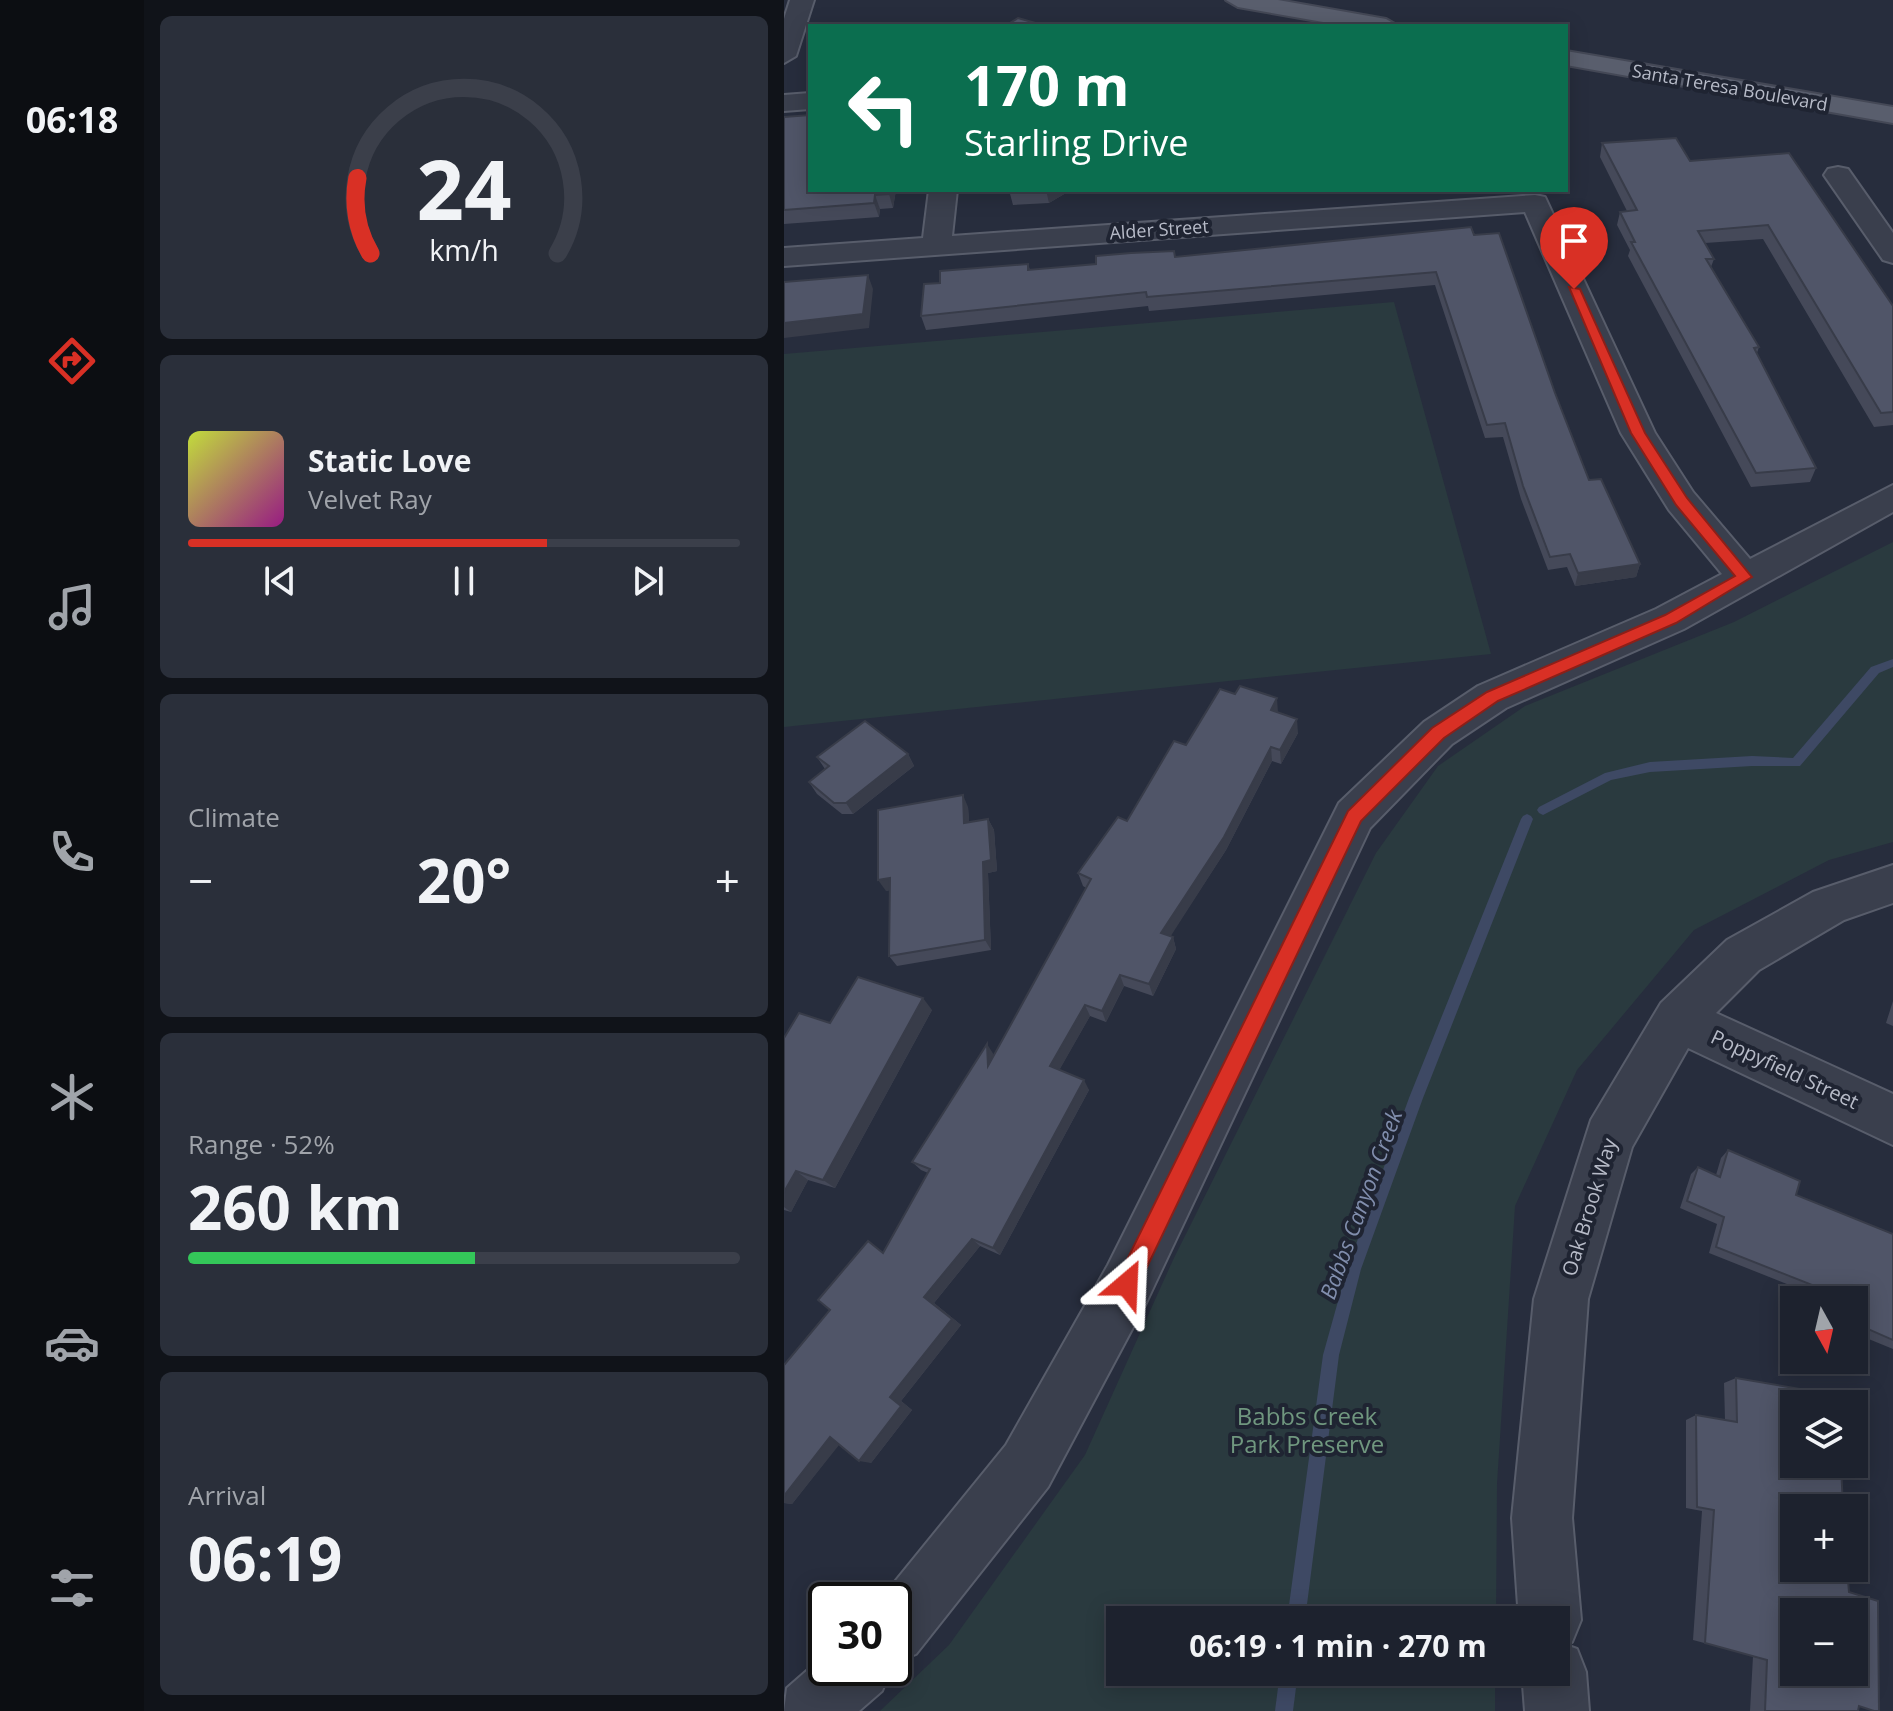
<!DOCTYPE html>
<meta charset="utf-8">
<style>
:root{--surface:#1d222e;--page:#2a2f3a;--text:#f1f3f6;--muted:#a0a4aa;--line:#3b3f4a;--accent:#d93025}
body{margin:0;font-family:"Open Sans",sans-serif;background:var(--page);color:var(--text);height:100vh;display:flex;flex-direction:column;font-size:30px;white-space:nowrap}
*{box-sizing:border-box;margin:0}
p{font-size:26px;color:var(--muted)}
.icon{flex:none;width:44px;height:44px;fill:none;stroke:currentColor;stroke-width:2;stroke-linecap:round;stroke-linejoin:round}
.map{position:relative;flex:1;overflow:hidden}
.side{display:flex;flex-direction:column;gap:16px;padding:16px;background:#101319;width:640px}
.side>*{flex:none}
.hud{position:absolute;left:24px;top:24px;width:760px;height:168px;border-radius:0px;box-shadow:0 4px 20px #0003,0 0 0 2px var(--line);background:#0b6e4f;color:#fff;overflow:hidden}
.needle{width:52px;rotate:172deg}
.fabs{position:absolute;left:996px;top:1286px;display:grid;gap:16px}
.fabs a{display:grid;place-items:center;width:88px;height:88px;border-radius:0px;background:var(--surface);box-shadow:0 4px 20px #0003,0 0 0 2px var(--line);font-size:40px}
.speed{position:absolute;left:24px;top:1582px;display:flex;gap:16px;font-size:40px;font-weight:700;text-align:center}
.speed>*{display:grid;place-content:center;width:104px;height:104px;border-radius:50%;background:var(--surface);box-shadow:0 4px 20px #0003,0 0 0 2px var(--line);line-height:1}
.speed .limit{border:4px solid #111;border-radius:12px;background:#fff;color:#111}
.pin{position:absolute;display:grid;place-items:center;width:68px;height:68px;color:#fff;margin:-82px -34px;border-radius:50% 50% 50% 0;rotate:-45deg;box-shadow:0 0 8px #0007}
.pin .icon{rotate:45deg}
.me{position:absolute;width:88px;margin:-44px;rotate:26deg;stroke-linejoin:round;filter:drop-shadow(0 0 6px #0008)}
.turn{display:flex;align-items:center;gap:28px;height:168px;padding:0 24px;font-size:36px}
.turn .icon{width:104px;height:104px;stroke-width:2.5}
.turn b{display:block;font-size:56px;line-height:68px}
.big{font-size:60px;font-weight:700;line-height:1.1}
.side .tile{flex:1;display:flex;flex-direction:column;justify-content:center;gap:12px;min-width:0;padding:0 28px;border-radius:12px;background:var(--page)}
.side .dial{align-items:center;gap:0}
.dial svg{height:208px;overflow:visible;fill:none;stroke:var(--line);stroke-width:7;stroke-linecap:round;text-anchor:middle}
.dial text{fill:var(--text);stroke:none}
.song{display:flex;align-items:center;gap:24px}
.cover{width:96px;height:96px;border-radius:12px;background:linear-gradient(135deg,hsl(70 70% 55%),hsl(310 70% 35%))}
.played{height:8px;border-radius:4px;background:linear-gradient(90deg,var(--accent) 65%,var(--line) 65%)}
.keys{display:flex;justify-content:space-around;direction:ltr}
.heat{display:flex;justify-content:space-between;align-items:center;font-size:44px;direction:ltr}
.charge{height:12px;border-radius:6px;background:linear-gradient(90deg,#34c759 52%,var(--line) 0)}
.trip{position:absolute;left:322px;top:1606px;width:464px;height:80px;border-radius:0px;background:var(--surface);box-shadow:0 4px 20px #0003,0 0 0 2px var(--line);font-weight:700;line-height:80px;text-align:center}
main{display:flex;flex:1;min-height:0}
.tabs{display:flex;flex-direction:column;width:144px;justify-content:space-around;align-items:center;background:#0c0e12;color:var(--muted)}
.tabs .icon{width:56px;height:56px}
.tabs .active{color:var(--accent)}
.tabs b{font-size:36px;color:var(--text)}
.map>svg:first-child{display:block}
.green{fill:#2a3a3f}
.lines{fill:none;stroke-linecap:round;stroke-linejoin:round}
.stream{fill:#3e4964;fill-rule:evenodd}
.minor-casing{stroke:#585d6b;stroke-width:4}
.major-casing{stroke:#444856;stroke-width:4}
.minor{fill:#3a3f4d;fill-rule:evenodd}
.major{fill:#595e6d;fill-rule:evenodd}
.wall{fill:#454959}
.shaded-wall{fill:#383c49}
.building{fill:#505568;stroke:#383c49;stroke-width:2;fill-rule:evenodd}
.route{fill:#d93025;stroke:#8d1f18;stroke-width:2}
.labels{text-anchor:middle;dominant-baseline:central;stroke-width:8;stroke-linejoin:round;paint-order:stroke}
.far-street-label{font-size:18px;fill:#b7bbc8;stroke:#1f2432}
.street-label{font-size:20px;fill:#b7bbc8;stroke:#1f2432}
.water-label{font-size:22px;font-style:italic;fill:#818ead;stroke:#1f2432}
.near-park-label{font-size:24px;fill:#70977f;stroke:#1f2432}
</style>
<main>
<nav class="tabs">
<b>06:18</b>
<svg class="icon active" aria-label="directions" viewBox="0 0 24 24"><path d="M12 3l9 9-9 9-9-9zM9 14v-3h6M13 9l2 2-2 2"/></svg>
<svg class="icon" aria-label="music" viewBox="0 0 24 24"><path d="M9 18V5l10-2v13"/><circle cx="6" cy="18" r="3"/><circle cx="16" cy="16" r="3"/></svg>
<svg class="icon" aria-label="phone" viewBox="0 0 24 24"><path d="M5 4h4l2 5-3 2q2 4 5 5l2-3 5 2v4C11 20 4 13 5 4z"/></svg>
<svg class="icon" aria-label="climate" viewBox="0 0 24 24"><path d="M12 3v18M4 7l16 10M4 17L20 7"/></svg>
<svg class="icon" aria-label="car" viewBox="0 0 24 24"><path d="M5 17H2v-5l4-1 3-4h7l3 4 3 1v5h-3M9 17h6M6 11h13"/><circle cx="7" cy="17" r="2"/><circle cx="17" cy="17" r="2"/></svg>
<svg class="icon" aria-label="filters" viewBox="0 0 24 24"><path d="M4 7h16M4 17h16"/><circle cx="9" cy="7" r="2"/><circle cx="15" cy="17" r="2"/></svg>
</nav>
<section class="side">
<div class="tile dial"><svg viewBox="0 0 100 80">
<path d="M14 69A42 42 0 1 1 86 69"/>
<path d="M14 69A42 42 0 0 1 9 40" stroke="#d93025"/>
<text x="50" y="56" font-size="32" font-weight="700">24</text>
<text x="50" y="72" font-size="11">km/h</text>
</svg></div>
<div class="tile">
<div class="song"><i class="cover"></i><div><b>Static Love</b><p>Velvet Ray</p></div></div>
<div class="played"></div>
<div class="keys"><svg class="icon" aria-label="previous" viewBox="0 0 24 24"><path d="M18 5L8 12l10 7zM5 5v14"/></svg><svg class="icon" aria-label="pause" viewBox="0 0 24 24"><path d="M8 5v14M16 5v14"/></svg><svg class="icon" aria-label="next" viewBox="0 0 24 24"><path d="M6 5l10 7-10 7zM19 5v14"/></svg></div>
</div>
<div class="tile"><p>Climate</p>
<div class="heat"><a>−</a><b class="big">20°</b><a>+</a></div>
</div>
<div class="tile"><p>Range · 52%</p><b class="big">260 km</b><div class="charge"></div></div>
<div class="tile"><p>Arrival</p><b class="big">06:19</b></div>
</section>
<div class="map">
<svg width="1109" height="1711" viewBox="0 0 1109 1711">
<rect width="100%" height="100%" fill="#272d3d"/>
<g class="green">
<polygon points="610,302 707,654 0,727 0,354"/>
<polygon points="1109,542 1109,842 1045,860 910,930 793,1070 731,1206 713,1484 712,1620 336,1620 336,1672 711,1672 711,1711 96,1711 165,1645 301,1455 389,1260 592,853 654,766 741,706 950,622"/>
</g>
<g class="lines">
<g class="stream">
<polygon points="1109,659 1109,667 1095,673 1016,766 968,766 866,772 827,780 759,815 755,813 753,810 755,807 821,773 866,762 968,756 1009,758 1087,667"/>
<polygon points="743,814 747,816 749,819 639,1098 577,1269 555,1355 521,1620 503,1620 539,1355 563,1269 625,1098 737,819 739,816"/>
<polygon points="496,1672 514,1672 509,1711 491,1711"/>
</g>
<defs>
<g id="minor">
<polygon points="6,0 30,0 12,56 0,63 0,19"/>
<polygon points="26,93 26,109 0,111 0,95"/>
<polygon points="1054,167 1064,169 1109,233 1109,263 1099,260 1040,175 1044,169"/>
<polygon points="145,190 173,190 168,236 751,195 761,197 871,433 909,492 966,559 1109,485 1109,512 900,629 722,708 668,744 586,828 362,1303 264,1487 132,1654 110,1663 110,1600 96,1600 222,1445 324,1265 555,803 640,722 694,686 872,609 938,574 885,510 837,433 741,212 0,266 0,248 139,238"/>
<polygon points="1109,865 1109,903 1060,920 975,970 932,1013 1109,1094 1109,1145 904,1048 848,1147 804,1299 788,1518 797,1620 788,1642 782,1645 793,1649 802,1672 805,1711 741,1711 738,1672 772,1672 772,1620 735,1620 728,1518 750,1299 807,1120 877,1003 943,940 1029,892"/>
<polygon points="42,1654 42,1668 107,1668 98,1691 75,1711 0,1711 3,1688"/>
</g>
<g id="major">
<polygon points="442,0 494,0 602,19 614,26 562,26 454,7"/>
<polygon points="782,51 1109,107 1109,123 782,65"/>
</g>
</defs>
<use href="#minor" class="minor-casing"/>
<use href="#major" class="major-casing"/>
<use href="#minor" class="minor"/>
<use href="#major" class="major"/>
</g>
<g class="wall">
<polygon points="0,117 112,190 109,208 96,209 95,217 0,224"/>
<polygon points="818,143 906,161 1109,306 1109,425 1090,427 979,239 921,243 930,259 927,267 975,347 973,353 1032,468 1026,482 967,487 844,256 846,250 833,225 836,212 843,211 816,157"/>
<polygon points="225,190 287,190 265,203 229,205"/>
<polygon points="687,227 771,393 805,480 856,564 852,577 791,586 783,567 764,570 737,499 719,437 701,438 651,285 365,311 364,306 142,330 137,316 156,283 244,264 246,270 391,257"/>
<polygon points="494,713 514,733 497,764 488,761 442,850 386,936 389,937 392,949 369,996 340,986 322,1022 306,1016 275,1070 305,1090 216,1255 196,1246 150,1303 177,1325 117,1401 128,1410 87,1463 55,1444 8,1504 0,1503 0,1365 99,1252 144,1173 137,1170 128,1162 210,1055 302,888 299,886 294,873 343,821 402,745"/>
<polygon points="124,754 130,766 69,814 58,814 33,794 25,782 41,769 33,757"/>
<polygon points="184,807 185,822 204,819 210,830 213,871 204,873 207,950 113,966 105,956 106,890 102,891"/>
<polygon points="1109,1001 1109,1026 1102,1023"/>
<polygon points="148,1010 51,1188 24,1180 7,1212 0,1210 0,1038 46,1023"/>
<polygon points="944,1150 1012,1195 1109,1234 1109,1349 1070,1333 1070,1300 1043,1300 925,1253 933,1224 896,1208 907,1174 914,1167 932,1175 937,1158"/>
<polygon points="952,1378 1010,1508 1075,1707 1074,1711 966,1711 969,1656 909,1640 918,1511 902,1508 902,1420 912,1415 941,1420 940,1383"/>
</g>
<g class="shaded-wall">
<polygon points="105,190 112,190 109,208 105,194"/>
<polygon points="262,190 287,190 265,203"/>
<polygon points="91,195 96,209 95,217 90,203"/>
<polygon points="84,275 89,289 85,328 0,338 0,323"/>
<polygon points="856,564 852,577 791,586 794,573"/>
<polygon points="493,698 494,713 487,710"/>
<polygon points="513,719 514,733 497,764 496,750"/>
<polygon points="487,747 488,761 442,850 381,945 377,933"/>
<polygon points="124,754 130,766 69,814 62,803"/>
<polygon points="179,795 184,807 186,834 180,823"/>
<polygon points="204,819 210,830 213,871 204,873 207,950 201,940 199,862"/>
<polygon points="106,878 114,889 102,891 94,880"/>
<polygon points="389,937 392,949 369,996 365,984"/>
<polygon points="336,975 340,986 322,1022 318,1011"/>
<polygon points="139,998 148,1010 51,1188 39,1180"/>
<polygon points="301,1005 306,1016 272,1076 266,1066"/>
<polygon points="203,1044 210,1055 204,1066"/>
<polygon points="300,1080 305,1090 216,1255 209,1248"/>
<polygon points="12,1171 24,1180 7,1212 0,1207 0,1192"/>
<polygon points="188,1239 196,1246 150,1303 177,1325 117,1401 128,1410 87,1463 75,1461 106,1397 140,1297"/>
<polygon points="46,1437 59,1440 8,1504 0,1503 0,1496"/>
</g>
<g class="building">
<polygon points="234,18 262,26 221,26"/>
<polygon points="26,115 26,190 105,190 105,194 91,195 90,203 0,210 0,117"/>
<polygon points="892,138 906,161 1005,153 1109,306 1109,412 1097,413 984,225 914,231 930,259 922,259 975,347 970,348 1032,468 972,473 847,242 851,242 836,212 853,210 818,143"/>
<polygon points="225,190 250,190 225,192"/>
<polygon points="687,227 690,235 715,233 771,393 805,480 817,479 856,564 794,573 786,554 766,557 739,486 721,423 703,425 652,272 363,297 362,292 137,316 140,284 156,283 156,271 244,264 244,270 312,264 312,256 347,253 390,251 391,257"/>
<polygon points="84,275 79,314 0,323 0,282"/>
<polygon points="456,686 493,698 487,710 513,719 496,750 487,747 440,837 377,933 389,937 365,984 336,975 318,1011 301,1005 266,1066 300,1080 209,1248 188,1239 140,1297 168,1319 106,1397 117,1406 75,1461 46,1437 0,1496 0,1365 46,1310 34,1300 84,1241 99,1253 146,1169 128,1162 203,1044 204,1066 307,879 294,873 334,817 343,821 390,741 402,745 436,689 451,694"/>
<polygon points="81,721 124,754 62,803 50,803 25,782 45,766 33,757"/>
<polygon points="179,795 180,823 204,819 207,860 199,862 201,940 105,956 106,878 94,880 94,810"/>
<polygon points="74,977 139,998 39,1180 12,1171 0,1192 0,1038 15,1013 46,1023"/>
<polygon points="944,1150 1016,1181 1012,1195 1109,1234 1109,1340 1070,1323 1073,1302 1070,1301 1070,1300 1066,1300 932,1247 940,1217 903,1201 914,1167 936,1177"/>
<path d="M952 1378 1052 1395 1053 1404H1010V1464H1057L1059 1508H1010V1568H1063L1065 1592 1094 1601 1095 1711H1090L1075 1706 1074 1711H981L983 1660 921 1643 930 1510 913 1507 912 1415 953 1422ZM1010 1612H1070V1672H1010Z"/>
</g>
<polygon class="route" points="785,287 796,289 861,433 903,498 968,577 892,623 714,701 660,738 577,821 351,1292 343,1295 335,1292 332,1284 335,1276 564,811 648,728 703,692 881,615 951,576 892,505 847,433"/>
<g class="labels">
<g class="far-street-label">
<text transform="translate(946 87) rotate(10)">Santa Teresa Boulevard</text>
<text transform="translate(375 229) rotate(-4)">Alder Street</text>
</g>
<g class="street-label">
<text transform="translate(1001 1069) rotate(25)">Poppyfield Street</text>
<text transform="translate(805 1207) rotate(-73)">Oak Brook Way</text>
</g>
<g class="water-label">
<text transform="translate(576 1204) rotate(-70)">Babbs Canyon Creek</text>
</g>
<g class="near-park-label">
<text x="523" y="1415">Babbs Creek<tspan x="523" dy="28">Park Preserve</tspan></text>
</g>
</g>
</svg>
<div class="fabs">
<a><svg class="needle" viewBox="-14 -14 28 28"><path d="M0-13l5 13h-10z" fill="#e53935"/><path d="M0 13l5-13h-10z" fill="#a0a4aa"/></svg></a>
<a><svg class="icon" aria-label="layers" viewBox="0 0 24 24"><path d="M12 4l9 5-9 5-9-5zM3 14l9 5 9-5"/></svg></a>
<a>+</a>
<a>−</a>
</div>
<div class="speed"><div class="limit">30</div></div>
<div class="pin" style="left:790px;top:289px;background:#d93025"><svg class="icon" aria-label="arrive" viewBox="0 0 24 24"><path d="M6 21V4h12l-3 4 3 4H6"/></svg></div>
<svg class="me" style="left:343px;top:1284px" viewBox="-20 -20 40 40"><path d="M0-17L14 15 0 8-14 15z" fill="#d93025" stroke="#fff" stroke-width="4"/></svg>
<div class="trip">06:19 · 1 min · 270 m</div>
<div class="hud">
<div class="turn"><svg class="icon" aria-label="left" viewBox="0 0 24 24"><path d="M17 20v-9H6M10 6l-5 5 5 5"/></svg><div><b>170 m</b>Starling Drive</div></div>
</div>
</div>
</main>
